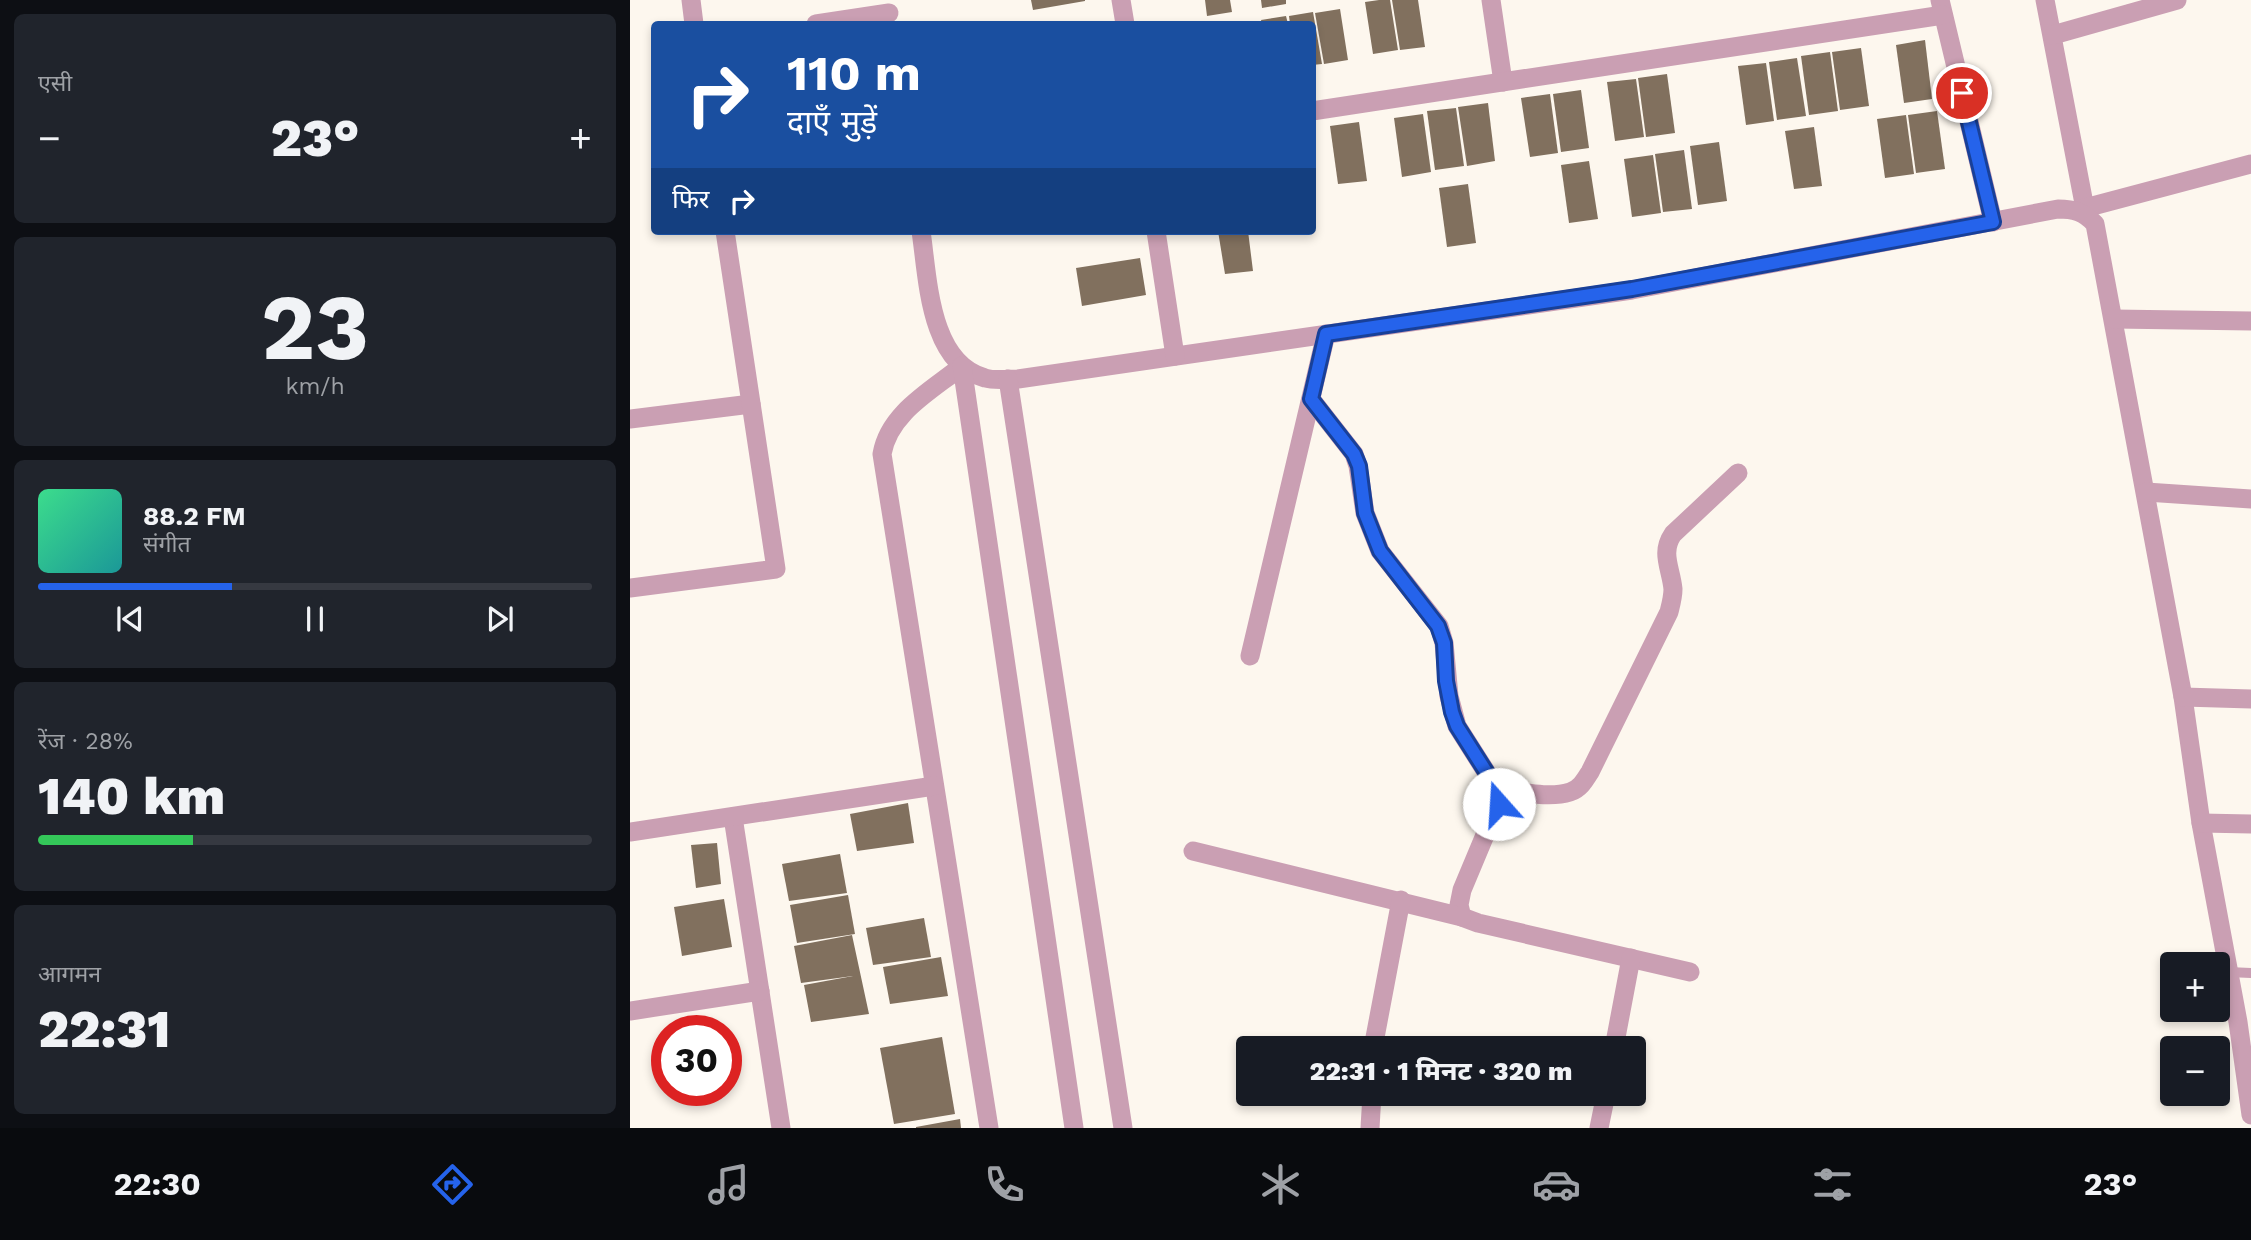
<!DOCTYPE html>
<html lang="hi">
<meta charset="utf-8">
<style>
:root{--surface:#171b24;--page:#20242c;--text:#f1f3f6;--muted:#9ea1a6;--line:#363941;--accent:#2563eb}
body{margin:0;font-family:"Work Sans","Noto Sans Devanagari",sans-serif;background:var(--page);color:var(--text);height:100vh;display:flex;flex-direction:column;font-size:26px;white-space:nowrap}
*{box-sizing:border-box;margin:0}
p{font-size:23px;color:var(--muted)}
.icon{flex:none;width:38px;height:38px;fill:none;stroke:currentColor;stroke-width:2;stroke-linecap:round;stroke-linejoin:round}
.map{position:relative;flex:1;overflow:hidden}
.details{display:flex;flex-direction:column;gap:14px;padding:14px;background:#0d0f14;width:630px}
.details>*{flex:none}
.banner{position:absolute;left:21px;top:21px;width:665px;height:214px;border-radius:7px;box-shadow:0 4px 10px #0003;background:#1a4fa0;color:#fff;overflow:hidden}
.tools{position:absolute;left:1530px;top:952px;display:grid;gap:14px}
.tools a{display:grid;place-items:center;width:70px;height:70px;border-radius:7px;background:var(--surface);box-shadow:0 4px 10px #0003;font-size:35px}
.speed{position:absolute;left:21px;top:1015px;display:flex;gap:14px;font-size:35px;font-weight:700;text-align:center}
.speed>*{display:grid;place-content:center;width:91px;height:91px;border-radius:50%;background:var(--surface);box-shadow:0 4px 10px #0003;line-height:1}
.speed .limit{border:10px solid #d22;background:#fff;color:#111}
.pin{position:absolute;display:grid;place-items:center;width:60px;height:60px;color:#fff;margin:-30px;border:4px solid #fff;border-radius:50%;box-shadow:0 2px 7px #0007}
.me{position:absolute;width:77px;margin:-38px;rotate:341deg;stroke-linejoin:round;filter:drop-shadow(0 0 5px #0008)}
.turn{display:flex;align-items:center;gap:24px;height:147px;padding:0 21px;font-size:32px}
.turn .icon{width:91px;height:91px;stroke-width:2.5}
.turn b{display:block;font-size:49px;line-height:60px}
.then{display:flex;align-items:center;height:66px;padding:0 21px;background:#0003;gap:14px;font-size:26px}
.big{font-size:52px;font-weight:800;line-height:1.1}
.details .card{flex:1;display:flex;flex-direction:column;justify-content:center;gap:10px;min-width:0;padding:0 24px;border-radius:10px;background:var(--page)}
.details .dial{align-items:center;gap:0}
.dial b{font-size:91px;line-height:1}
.song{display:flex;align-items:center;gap:21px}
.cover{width:84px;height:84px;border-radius:10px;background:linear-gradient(135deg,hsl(150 70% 55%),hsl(180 70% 35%))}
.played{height:7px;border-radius:4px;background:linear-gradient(90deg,var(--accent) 35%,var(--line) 35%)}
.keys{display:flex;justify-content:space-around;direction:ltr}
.heat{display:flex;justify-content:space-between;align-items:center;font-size:38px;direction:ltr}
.charge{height:10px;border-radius:5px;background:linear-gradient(90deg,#34c759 28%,var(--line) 0)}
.trip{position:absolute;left:606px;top:1036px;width:410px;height:70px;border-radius:7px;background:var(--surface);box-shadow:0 4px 10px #0003;font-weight:800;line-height:70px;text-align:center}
.tab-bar{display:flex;height:112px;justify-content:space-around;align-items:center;background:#090b0e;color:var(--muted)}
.tab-bar .icon{width:49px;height:49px}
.tab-bar .active{color:var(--accent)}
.tab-bar b{font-size:32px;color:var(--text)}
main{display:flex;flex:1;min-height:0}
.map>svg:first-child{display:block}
.building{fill:#81705e}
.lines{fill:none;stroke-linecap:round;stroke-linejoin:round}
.service{stroke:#ca9fb3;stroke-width:10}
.minor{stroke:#ca9fb3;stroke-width:19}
.route-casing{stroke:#184099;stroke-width:18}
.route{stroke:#2563eb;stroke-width:12}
</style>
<main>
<section class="details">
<div class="card"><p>एसी</p>
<div class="heat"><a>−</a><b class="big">23°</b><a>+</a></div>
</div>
<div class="card dial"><b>23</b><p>km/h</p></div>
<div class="card">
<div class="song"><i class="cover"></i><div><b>88.2 FM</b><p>संगीत</p></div></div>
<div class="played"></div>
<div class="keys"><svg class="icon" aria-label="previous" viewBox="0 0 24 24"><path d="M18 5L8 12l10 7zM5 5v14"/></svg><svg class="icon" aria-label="pause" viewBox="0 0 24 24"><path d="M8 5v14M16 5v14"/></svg><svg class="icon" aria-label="next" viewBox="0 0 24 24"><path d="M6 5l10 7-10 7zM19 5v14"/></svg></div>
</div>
<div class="card"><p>रेंज · 28%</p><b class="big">140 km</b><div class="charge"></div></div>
<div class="card"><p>आगमन</p><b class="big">22:31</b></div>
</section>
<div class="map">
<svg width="1621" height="1128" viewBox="0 0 1621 1128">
<rect width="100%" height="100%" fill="#fdf7ee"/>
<g class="building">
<polygon points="401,0 455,0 455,1 403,10"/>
<polygon points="575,0 600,0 602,12 577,16"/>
<polygon points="631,0 656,0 656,4 632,8"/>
<polygon points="749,0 760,0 768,50 743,54 735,2"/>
<polygon points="762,0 788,0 795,47 770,50"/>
<polygon points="710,9 718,60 694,64 685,13"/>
<polygon points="683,12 692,64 682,65 682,24 660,24 659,16"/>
<polygon points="656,16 658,24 632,24 631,20"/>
<polygon points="1295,40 1302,99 1274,103 1266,45"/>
<polygon points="1231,48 1239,106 1210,110 1202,52"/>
<polygon points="1200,52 1208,111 1179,115 1171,56"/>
<polygon points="1167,58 1176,116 1147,120 1139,62"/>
<polygon points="1136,63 1144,121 1116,125 1108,66"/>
<polygon points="1037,74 1045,133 1016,137 1008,78"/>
<polygon points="1006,79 1014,137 985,141 977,82"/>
<polygon points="951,90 959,148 931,152 923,94"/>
<polygon points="920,94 928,153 900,157 891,98"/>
<polygon points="858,103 865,161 837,166 828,107"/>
<polygon points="826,108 834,166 805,170 797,111"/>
<polygon points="1307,111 1315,169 1286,173 1278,115"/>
<polygon points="793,114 801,172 772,177 764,118"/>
<polygon points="1276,115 1284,174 1255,178 1247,119"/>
<polygon points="729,122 737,181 708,184 700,126"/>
<polygon points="1184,127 1192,186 1164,189 1155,131"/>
<polygon points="1089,142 1097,201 1068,205 1060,146"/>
<polygon points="1054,150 1062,209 1033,212 1025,154"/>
<polygon points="1023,155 1031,213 1002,217 994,159"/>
<polygon points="959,161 968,219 939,223 931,165"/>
<polygon points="838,184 846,243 817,247 809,188"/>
<polygon points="588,231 618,231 623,271 595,274"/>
<polygon points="510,258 516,295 452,306 446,268"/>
<polygon points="278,803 284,843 227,851 220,814"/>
<polygon points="87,843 91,884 66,888 61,845"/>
<polygon points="210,854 217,893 159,901 152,864"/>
<polygon points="218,895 225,934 167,943 160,905"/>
<polygon points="94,899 102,947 52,956 44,907"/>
<polygon points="294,918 301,957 243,965 236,928"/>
<polygon points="222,935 239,1014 181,1022 174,985 223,976 171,983 164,946"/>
<polygon points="311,957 318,996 260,1004 253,967"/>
<polygon points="312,1037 325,1114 264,1124 250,1048"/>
<polygon points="330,1119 331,1128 286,1128 286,1127"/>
</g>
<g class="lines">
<polyline class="service" points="1598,972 1621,973"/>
<g class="minor">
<polyline points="61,0 64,24"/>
<polyline points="491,0 495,24"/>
<polyline points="861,0 873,82"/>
<polyline points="1310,0 1363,222"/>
<polyline points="1415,0 1456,214"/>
<polyline points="186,24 259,13"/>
<polyline points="1423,35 1547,0"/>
<polyline points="682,111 1313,15"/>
<polyline points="1455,208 1621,164"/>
<path d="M291 231C298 278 299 363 355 378 365 381 378 379 388 379L1002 290 1428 209C1444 209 1454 212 1465 224L1553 697 1571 823 1608 1022 1621 1115"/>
<polyline points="526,231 545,356"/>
<polyline points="1484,319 1621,321"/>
<path d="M332 366C301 391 259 413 252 454L359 1128"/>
<polyline points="332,366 444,1128"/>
<polyline points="378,379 493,1128"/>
<polyline points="681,399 724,454 728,466 735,513 750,551 809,626 814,643 819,696 827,726 867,789 868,804 832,890 829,905 832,917 848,923 1060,972"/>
<polyline points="0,419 121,404"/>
<polyline points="1516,492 1621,499"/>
<polyline points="0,588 146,569 95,231"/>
<polyline points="620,656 696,334"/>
<polyline points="1553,697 1621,699"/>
<path d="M867 789C889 791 918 799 940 792 950 789 955 780 960 772L1039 612C1041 604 1043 597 1043 589 1041 568 1030 553 1043 534L1108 473"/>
<polyline points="103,817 151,1128"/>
<polyline points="1571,823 1621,824"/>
<polyline points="0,832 304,786"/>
<polyline points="563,851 832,917"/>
<polyline points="0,1011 130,991"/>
<polyline points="743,1048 771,900"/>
<polyline points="984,1048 1001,958"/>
<polyline points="740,1128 742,1094"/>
<polyline points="969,1128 976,1094"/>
</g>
</g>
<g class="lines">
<defs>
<polyline id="route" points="869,804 867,789 827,726 822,712 816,681 814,643 808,626 750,551 735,513 729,466 724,454 681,399 696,334 1002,289 1363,222 1332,93"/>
</defs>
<use href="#route" class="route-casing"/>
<use href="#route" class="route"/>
</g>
</svg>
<div class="tools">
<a>+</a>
<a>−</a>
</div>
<div class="speed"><div class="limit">30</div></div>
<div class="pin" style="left:1332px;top:93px;background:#d93025"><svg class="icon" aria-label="arrive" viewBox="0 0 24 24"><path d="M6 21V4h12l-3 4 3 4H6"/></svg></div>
<svg class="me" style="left:869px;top:804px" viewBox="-20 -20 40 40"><circle r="19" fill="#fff"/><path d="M0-13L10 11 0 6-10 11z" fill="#2563eb"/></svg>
<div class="trip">22:31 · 1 मिनट · 320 m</div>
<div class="banner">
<div class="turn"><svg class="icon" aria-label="right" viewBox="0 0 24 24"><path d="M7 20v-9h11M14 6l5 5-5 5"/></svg><div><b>110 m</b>दाएँ मुड़ें</div></div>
<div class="then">फिर<svg class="icon" aria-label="right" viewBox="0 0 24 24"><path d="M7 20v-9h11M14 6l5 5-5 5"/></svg></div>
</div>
</div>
</main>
<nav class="tab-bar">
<b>22:30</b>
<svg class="icon active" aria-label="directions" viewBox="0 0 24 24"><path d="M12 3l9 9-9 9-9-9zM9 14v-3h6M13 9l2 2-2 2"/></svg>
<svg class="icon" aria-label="music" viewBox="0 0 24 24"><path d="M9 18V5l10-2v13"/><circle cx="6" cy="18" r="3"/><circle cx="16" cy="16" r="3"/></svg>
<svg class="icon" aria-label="phone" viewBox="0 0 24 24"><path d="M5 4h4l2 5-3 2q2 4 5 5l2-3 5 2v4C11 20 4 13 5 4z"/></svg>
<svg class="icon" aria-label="climate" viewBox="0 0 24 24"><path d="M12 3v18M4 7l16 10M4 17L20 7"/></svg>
<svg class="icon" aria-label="car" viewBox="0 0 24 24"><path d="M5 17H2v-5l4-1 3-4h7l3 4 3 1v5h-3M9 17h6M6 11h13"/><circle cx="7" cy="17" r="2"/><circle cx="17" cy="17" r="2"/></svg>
<svg class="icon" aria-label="filters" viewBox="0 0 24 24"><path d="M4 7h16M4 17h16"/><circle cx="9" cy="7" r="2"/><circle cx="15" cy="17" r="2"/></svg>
<b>23°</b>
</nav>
